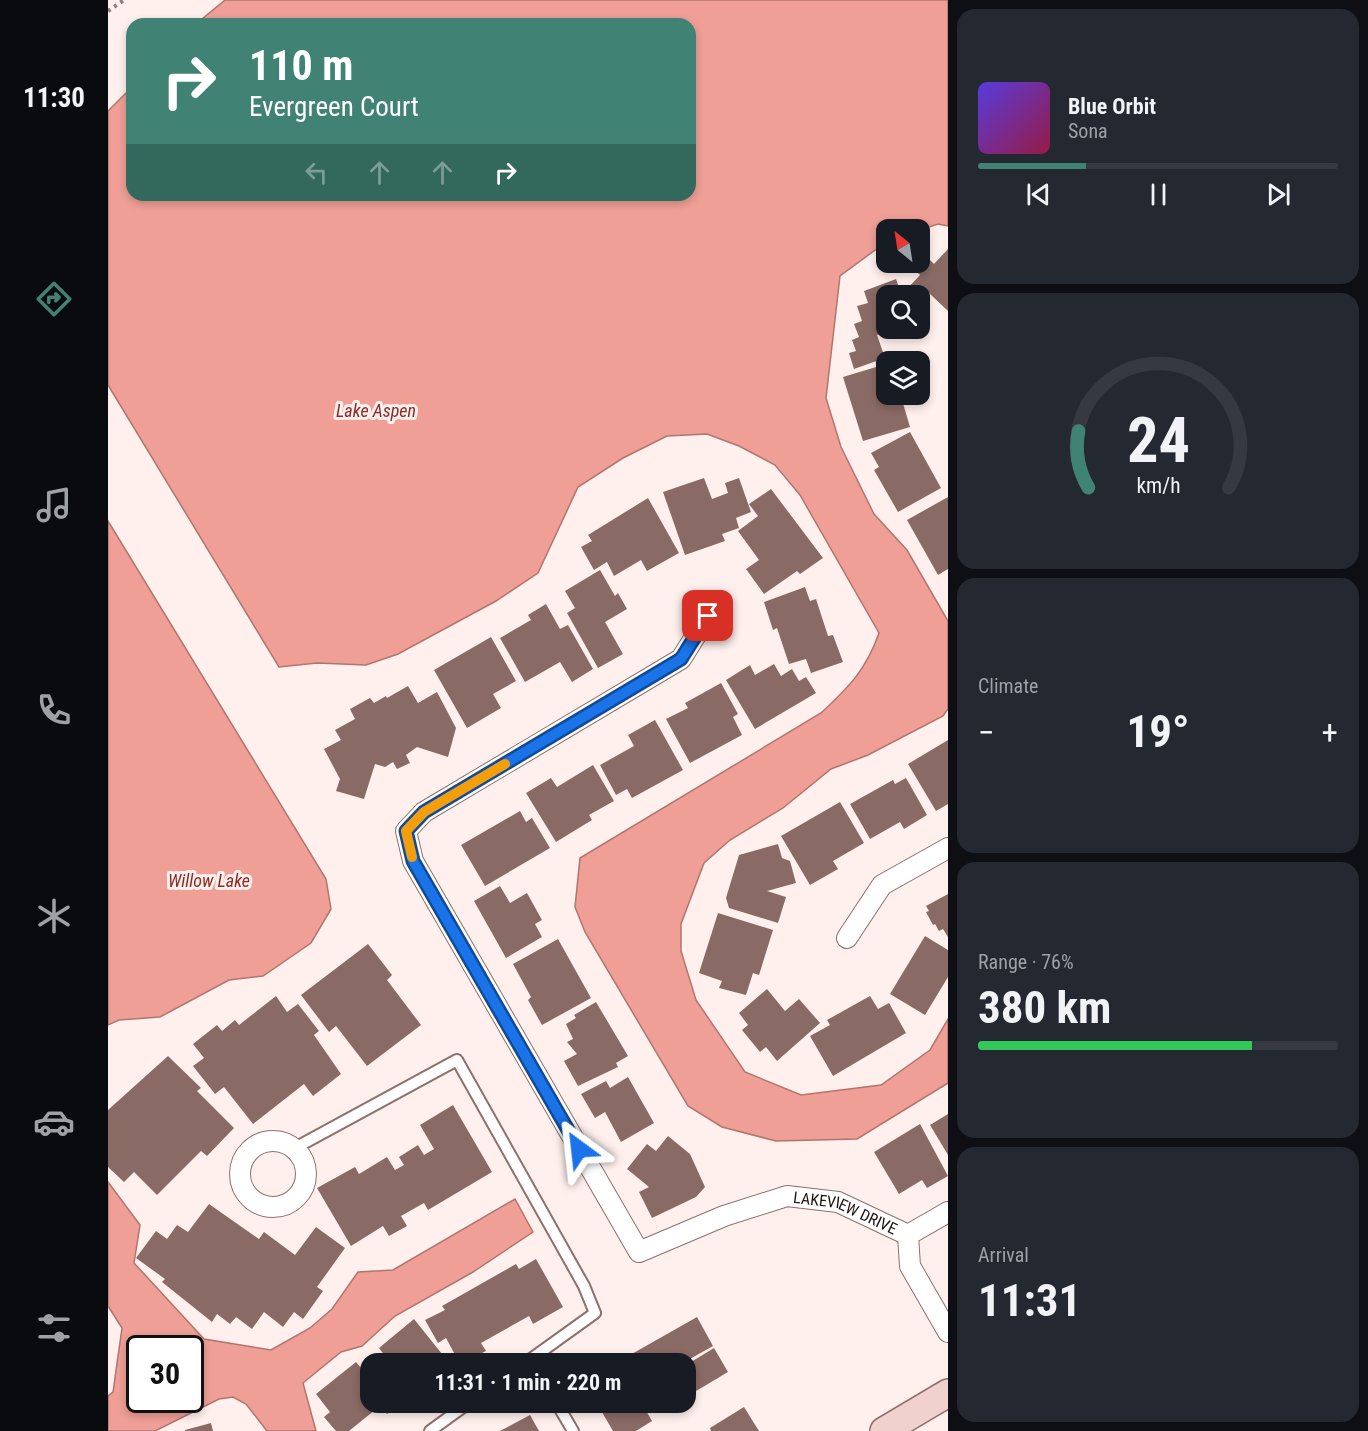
<!DOCTYPE html>
<meta charset="utf-8">
<style>
:root{--surface:#171b24;--page:#242831;--text:#f1f3f6;--muted:#9ea1a6;--line:#363941;--accent:#408274}
body{margin:0;font-family:"Roboto Condensed",sans-serif;background:var(--page);color:var(--text);height:100vh;display:flex;flex-direction:column;font-size:22px;white-space:nowrap}
*{box-sizing:border-box;margin:0}
p{font-size:20px;color:var(--muted)}
.icon{flex:none;width:33px;height:33px;fill:none;stroke:currentColor;stroke-width:2;stroke-linecap:round;stroke-linejoin:round}
.map{position:relative;flex:1;overflow:hidden}
.details{display:flex;flex-direction:column;gap:9px;padding:9px;background:#0d0f14;width:420px}
.details>*{flex:none}
.guide{position:absolute;left:18px;top:18px;width:570px;height:183px;border-radius:18px;box-shadow:0 3px 9px #0003;background:#408274;color:#fff;overflow:hidden}
.needle{width:39px;rotate:330deg}
.controls{position:absolute;left:768px;top:219px;display:grid;gap:12px}
.controls a{display:grid;place-items:center;width:54px;height:54px;border-radius:12px;background:var(--surface);box-shadow:0 3px 9px #0003;font-size:30px}
.speed{position:absolute;left:18px;top:1335px;display:flex;gap:12px;font-size:30px;font-weight:700;text-align:center}
.speed>*{display:grid;place-content:center;width:78px;height:78px;border-radius:50%;background:var(--surface);box-shadow:0 3px 9px #0003;line-height:1}
.speed .limit{border:3px solid #111;border-radius:9px;background:#fff;color:#111}
.pin{position:absolute;display:grid;place-items:center;width:51px;height:51px;color:#fff;margin:-26px;border-radius:12px;box-shadow:0 3px 9px #0006}
.me{position:absolute;width:66px;margin:-33px;rotate:330deg;stroke-linejoin:round;filter:drop-shadow(0 0 4px #0008)}
.turn{display:flex;align-items:center;gap:21px;height:126px;padding:0 24px;font-size:27px}
.turn .icon{width:78px;height:78px;stroke-width:2.5}
.turn b{display:block;font-size:42px;line-height:51px}
.lanes{display:flex;align-items:center;height:57px;padding:0 24px;background:#0003;justify-content:center;gap:30px;direction:ltr}
.lanes .off{opacity:.35}
.big{font-size:45px;font-weight:700;line-height:1.1}
.details .tile{flex:1;display:flex;flex-direction:column;justify-content:center;gap:9px;min-width:0;padding:0 21px;border-radius:18px;background:var(--page)}
.details .dial{align-items:center;gap:0}
.dial svg{height:156px;overflow:visible;fill:none;stroke:var(--line);stroke-width:7;stroke-linecap:round;text-anchor:middle}
.dial text{fill:var(--text);stroke:none}
.song{display:flex;align-items:center;gap:18px}
.cover{width:72px;height:72px;border-radius:9px;background:linear-gradient(135deg,hsl(250 70% 55%),hsl(340 70% 35%))}
.played{height:6px;border-radius:3px;background:linear-gradient(90deg,var(--accent) 30%,var(--line) 30%)}
.keys{display:flex;justify-content:space-around;direction:ltr}
.heat{display:flex;justify-content:space-between;align-items:center;font-size:33px;direction:ltr}
.charge{height:9px;border-radius:4px;background:linear-gradient(90deg,#34c759 76%,var(--line) 0)}
.trip{position:absolute;left:252px;top:1353px;width:336px;height:60px;border-radius:18px;background:var(--surface);box-shadow:0 3px 9px #0003;font-weight:700;line-height:60px;text-align:center}
main{display:flex;flex:1;min-height:0}
.tab-bar{display:flex;flex-direction:column;width:108px;justify-content:space-around;align-items:center;background:#090b0e;color:var(--muted)}
.tab-bar .icon{width:42px;height:42px}
.tab-bar .selected{color:var(--accent)}
.tab-bar b{font-size:27px;color:var(--text)}
.map>svg:first-child{display:block}
.water{fill:#ef9f96;stroke:#b1756e;stroke-width:1.5;fill-rule:evenodd}
.building{fill:#8a6a65}
.lines{fill:none;stroke-linecap:round;stroke-linejoin:round}
.lane-casing{stroke:#8f6f6b;stroke-width:14}
.street-casing{stroke:#8f6f6b;stroke-width:22}
.secondary-casing{stroke:#8f6f6b;stroke-width:30}
.path{stroke:#8b7d7b;stroke-width:4;stroke-dasharray:3 4.5;stroke-linecap:butt}
.lane{stroke:#fff;stroke-width:10}
.street{stroke:#fff;stroke-width:20}
.secondary{stroke:#f1d1ce;stroke-width:27}
.route-casing{stroke:#114b97;stroke-width:15}
.route{stroke:#1a73e8;stroke-width:10}
.slow{stroke:#f59e0b;stroke-width:10}
.labels{text-anchor:middle;dominant-baseline:central;stroke-width:6;stroke-linejoin:round;paint-order:stroke}
.street-label{font-size:16px;fill:#1f1311;stroke:#fff0ed}
.water-label{font-size:18px;font-style:italic;fill:#882c27;stroke:#fff0ed}
</style>
<main>
<nav class="tab-bar">
<b>11:30</b>
<svg class="icon selected" aria-label="directions" viewBox="0 0 24 24"><path d="M12 3l9 9-9 9-9-9zM9 14v-3h6M13 9l2 2-2 2"/></svg>
<svg class="icon" aria-label="music" viewBox="0 0 24 24"><path d="M9 18V5l10-2v13"/><circle cx="6" cy="18" r="3"/><circle cx="16" cy="16" r="3"/></svg>
<svg class="icon" aria-label="phone" viewBox="0 0 24 24"><path d="M5 4h4l2 5-3 2q2 4 5 5l2-3 5 2v4C11 20 4 13 5 4z"/></svg>
<svg class="icon" aria-label="climate" viewBox="0 0 24 24"><path d="M12 3v18M4 7l16 10M4 17L20 7"/></svg>
<svg class="icon" aria-label="car" viewBox="0 0 24 24"><path d="M5 17H2v-5l4-1 3-4h7l3 4 3 1v5h-3M9 17h6M6 11h13"/><circle cx="7" cy="17" r="2"/><circle cx="17" cy="17" r="2"/></svg>
<svg class="icon" aria-label="filters" viewBox="0 0 24 24"><path d="M4 7h16M4 17h16"/><circle cx="9" cy="7" r="2"/><circle cx="15" cy="17" r="2"/></svg>
</nav>
<div class="map">
<svg width="840" height="1431" viewBox="0 0 840 1431">
<rect width="100%" height="100%" fill="#fff0ed"/>
<g class="water">
<path d="M117 0H840V226L830 224 812 230H778V242L732 276 718 398 733 447 766 514 799 550 840 621V709L835 716 760 755 723 769 675 808 622 840 596 863 573 924V951L588 1000 637 1072 693 1095 773 1085 822 1050 840 1019V1083L749 1139 668 1141 614 1127 580 1106 477 932 467 907 472 858 713 713C741 687 758 670 771 633L692 495 667 465 631 446 599 434 559 436 515 458 470 487 430 573 388 601 290 654 258 665 209 663 171 667 0 385V111L24 87V195H582V24H88Z"/>
<polygon points="0,521 218,879 223,909 203,943 155,976 121,980 52,1017 11,1020 0,1025"/>
<path d="M0 1182 32 1225 26 1263 96 1339 163 1350 202 1328 224 1309 250 1272 285 1270 407 1199 425 1232 365 1272 287 1316 254 1346 233 1352 195 1383 208 1431H159L138 1404 125 1397 111 1399 47 1431H0V1396L5 1392 14 1328 0 1306ZM32 1348H82V1400H32Z"/>
</g>
<g class="building">
<polygon points="840,249 840,311 821,293 812,303 812,296 806,296 799,289 812,275 807,270 819,257 826,264"/>
<polygon points="788,279 794,296 778,296 778,328 788,329 769,335 777,358 746,369 741,353 748,351 744,340 751,337 746,324 754,321 749,306 760,303 756,291"/>
<polygon points="778,364 778,394 810,394 794,400 802,427 755,441 735,377"/>
<polygon points="802,432 833,488 790,512 766,470 771,467 763,453"/>
<polygon points="596,478 604,499 620,493 617,483 631,478 643,512 628,518 631,528 614,534 617,541 577,555 555,492"/>
<polygon points="663,489 715,558 692,574 689,571 656,594 638,569 651,560 630,531 650,516 641,504"/>
<polygon points="840,497 840,569 830,575 799,520"/>
<polygon points="540,498 571,553 539,571 533,560 506,576 499,562 486,570 473,547 484,541 480,535"/>
<polygon points="492,570 507,596 510,593 519,609 497,622 515,654 490,668 459,613 467,608 457,591"/>
<polygon points="697,587 702,601 708,599 720,636 725,635 735,662 703,673 698,659 681,664 669,628 665,630 656,602"/>
<polygon points="438,604 452,629 460,625 485,669 464,682 452,662 417,682 392,638 423,620 420,615"/>
<polygon points="383,637 408,681 385,694 393,708 359,728 326,670"/>
<polygon points="666,664 673,676 684,669 691,681 698,677 708,693 647,729 618,680 642,665 647,675"/>
<polygon points="613,683 630,714 625,717 634,735 582,763 558,719 580,708 577,703"/>
<polygon points="300,686 310,703 329,692 348,728 340,757 309,747 298,755 302,763 289,769 285,762 277,767 267,764 256,799 228,791 232,779 216,749 233,740 227,730 247,719 242,709 262,698 266,703 278,696 279,698"/>
<polygon points="547,720 575,770 524,798 519,789 508,795 492,765 526,746 520,735"/>
<polygon points="840,740 840,804 828,811 800,764"/>
<polygon points="485,765 506,801 481,815 484,820 448,842 418,793 443,778 449,787"/>
<polygon points="798,778 819,815 796,829 792,822 762,839 742,804 785,780 787,784"/>
<polygon points="732,802 756,843 725,861 730,869 702,885 673,836"/>
<polygon points="412,811 418,822 424,818 442,848 377,886 353,845"/>
<polygon points="670,844 674,858 682,861 688,883 659,891 678,897 670,923 621,908 618,898 631,855"/>
<polygon points="392,886 402,903 419,893 434,920 427,924 434,937 398,958 366,901"/>
<polygon points="840,894 840,937 835,929 831,931 827,924 825,925 818,912 821,911 818,906"/>
<polygon points="610,913 665,930 651,975 645,973 638,995 611,988 614,981 591,973"/>
<polygon points="817,936 840,950 840,977 817,1015 782,994"/>
<polygon points="450,939 483,998 434,1025 420,1000 423,997 405,964"/>
<polygon points="260,944 284,975 279,980 313,1025 259,1066 228,1026 221,1032 193,995"/>
<polygon points="659,989 677,1011 691,999 712,1023 669,1061 658,1047 652,1052 634,1030 640,1025 631,1013"/>
<polygon points="168,996 179,1012 190,1004 211,1031 206,1035 233,1074 205,1096 196,1084 145,1124 116,1087 107,1094 85,1066 96,1058 85,1044 109,1025 114,1031 127,1020 131,1025"/>
<polygon points="762,996 770,1009 781,1003 798,1033 725,1076 702,1036 722,1025 719,1020"/>
<polygon points="488,1002 520,1056 508,1063 510,1067 470,1086 456,1061 469,1054 459,1042 465,1039 458,1024 468,1018 466,1015"/>
<polygon points="60,1056 93,1088 89,1091 126,1128 99,1156 93,1151 49,1195 26,1172 16,1182 0,1167 0,1110"/>
<polygon points="520,1077 546,1123 513,1142 497,1112 487,1118 473,1094 498,1081 502,1088"/>
<polygon points="345,1105 384,1172 320,1210 316,1203 293,1216 299,1226 281,1236 275,1226 243,1246 209,1188 247,1167 251,1174 279,1157 287,1170 296,1165 291,1157 310,1145 316,1155 326,1149 312,1125"/>
<polygon points="840,1114 840,1155 822,1125"/>
<polygon points="812,1124 840,1176 819,1188 814,1180 791,1194 766,1152"/>
<polygon points="560,1136 582,1154 597,1187 588,1197 544,1218 531,1192 541,1187 519,1169 539,1144 548,1151"/>
<polygon points="101,1204 151,1239 156,1232 187,1255 208,1227 237,1248 209,1287 215,1291 195,1319 186,1312 175,1327 156,1312 144,1329 128,1317 122,1324 109,1314 104,1322 54,1282 57,1279 28,1258 48,1231 59,1239 69,1225 80,1232"/>
<polygon points="428,1259 455,1307 425,1324 421,1316 373,1343 378,1351 352,1364 338,1338 330,1343 317,1320 337,1310 334,1306 408,1264 411,1269"/>
<polygon points="589,1317 605,1346 573,1364 526,1364 522,1355"/>
<polygon points="306,1319 342,1364 269,1364 277,1356 271,1348"/>
<polygon points="606,1348 620,1372 578,1397 578,1365"/>
<polygon points="248,1362 257,1373 262,1369 262,1402 293,1402 279,1414 272,1406 241,1431 228,1431 216,1417 222,1412 208,1394"/>
<polygon points="488,1402 533,1402 544,1421 528,1431 505,1431"/>
<polygon points="546,1402 568,1402 552,1412"/>
<polygon points="636,1407 651,1431 603,1431 602,1428"/>
<polygon points="422,1415 431,1431 392,1431"/>
<polygon points="103,1423 105,1431 77,1431 77,1430"/>
</g>
<g class="lines">
<defs>
<g id="lane">
<polyline points="187,1148 349,1060 476,1286 487,1313 416,1364"/>
<polyline points="448,1402 465,1431"/>
<polyline points="322,1431 362,1402"/>
</g>
<g id="street">
<path id="s1" d="M600 616 573 659 316 812 298 831 305 861 531 1252 616 1216 679 1196 730 1202 800 1235 840 1212"/>
<polyline points="739,938 774,885 840,848"/>
<circle cx="165" cy="1174" r="33"/>
<polyline points="800,1235 802,1266 840,1332"/>
</g>
<polyline id="secondary" points="776,1431 840,1393"/>
</defs>
<use href="#lane" class="lane-casing"/>
<use href="#street" class="street-casing"/>
<use href="#secondary" class="secondary-casing"/>
<polyline class="path" points="0,11 16,0"/>
<use href="#lane" class="lane"/>
<use href="#street" class="street"/>
<use href="#secondary" class="secondary"/>
</g>
<g class="lines">
<defs>
<polyline id="route" points="471,1149 305,861 298,831 316,812 573,659 600,616"/>
</defs>
<use href="#route" class="route-casing"/>
<use href="#route" class="route"/>
<polyline class="slow" points="304,857 298,831 316,812 397,764"/>
</g>
<g class="labels">
<g class="street-label">
<text stroke="none"><textPath href="#s1" startOffset="1078">LAKEVIEW DRIVE</textPath></text>
</g>
<g class="water-label">
<text x="268" y="410">Lake Aspen</text>
<text x="101" y="880">Willow Lake</text>
</g>
</g>
</svg>
<div class="controls">
<a><svg class="needle" viewBox="-14 -14 28 28"><path d="M0-13l5 13h-10z" fill="#e53935"/><path d="M0 13l5-13h-10z" fill="#9ea1a6"/></svg></a>
<a><svg class="icon" aria-label="search" viewBox="0 0 24 24"><circle cx="10" cy="10" r="6"/><path d="M15 15l6 6"/></svg></a>
<a><svg class="icon" aria-label="layers" viewBox="0 0 24 24"><path d="M12 4l9 5-9 5-9-5zM3 14l9 5 9-5"/></svg></a>
</div>
<div class="speed"><div class="limit">30</div></div>
<div class="pin" style="left:600px;top:616px;background:#d93025"><svg class="icon" aria-label="arrive" viewBox="0 0 24 24"><path d="M6 21V4h12l-3 4 3 4H6"/></svg></div>
<svg class="me" style="left:471px;top:1149px" viewBox="-20 -20 40 40"><path d="M0-17L14 15 0 8-14 15z" fill="#1a73e8" stroke="#fff" stroke-width="4"/></svg>
<div class="trip">11:31 · 1 min · 220 m</div>
<div class="guide">
<div class="turn"><svg class="icon" aria-label="right" viewBox="0 0 24 24"><path d="M7 20v-9h11M14 6l5 5-5 5"/></svg><div><b>110 m</b>Evergreen Court</div></div>
<div class="lanes"><svg class="icon off" aria-label="left" viewBox="0 0 24 24"><path d="M17 20v-9H6M10 6l-5 5 5 5"/></svg><svg class="icon off" aria-label="ahead" viewBox="0 0 24 24"><path d="M12 20V5M6 11l6-6 6 6"/></svg><svg class="icon off" aria-label="ahead" viewBox="0 0 24 24"><path d="M12 20V5M6 11l6-6 6 6"/></svg><svg class="icon" aria-label="right" viewBox="0 0 24 24"><path d="M7 20v-9h11M14 6l5 5-5 5"/></svg></div>
</div>
</div>
<section class="details">
<div class="tile">
<div class="song"><i class="cover"></i><div><b>Blue Orbit</b><p>Sona</p></div></div>
<div class="played"></div>
<div class="keys"><svg class="icon" aria-label="previous" viewBox="0 0 24 24"><path d="M18 5L8 12l10 7zM5 5v14"/></svg><svg class="icon" aria-label="pause" viewBox="0 0 24 24"><path d="M8 5v14M16 5v14"/></svg><svg class="icon" aria-label="next" viewBox="0 0 24 24"><path d="M6 5l10 7-10 7zM19 5v14"/></svg></div>
</div>
<div class="tile dial"><svg viewBox="0 0 100 80">
<path d="M14 69A42 42 0 1 1 86 69"/>
<path d="M14 69A42 42 0 0 1 9 40" stroke="#408274"/>
<text x="50" y="56" font-size="32" font-weight="700">24</text>
<text x="50" y="72" font-size="11">km/h</text>
</svg></div>
<div class="tile"><p>Climate</p>
<div class="heat"><a>−</a><b class="big">19°</b><a>+</a></div>
</div>
<div class="tile"><p>Range · 76%</p><b class="big">380 km</b><div class="charge"></div></div>
<div class="tile"><p>Arrival</p><b class="big">11:31</b></div>
</section>
</main>
